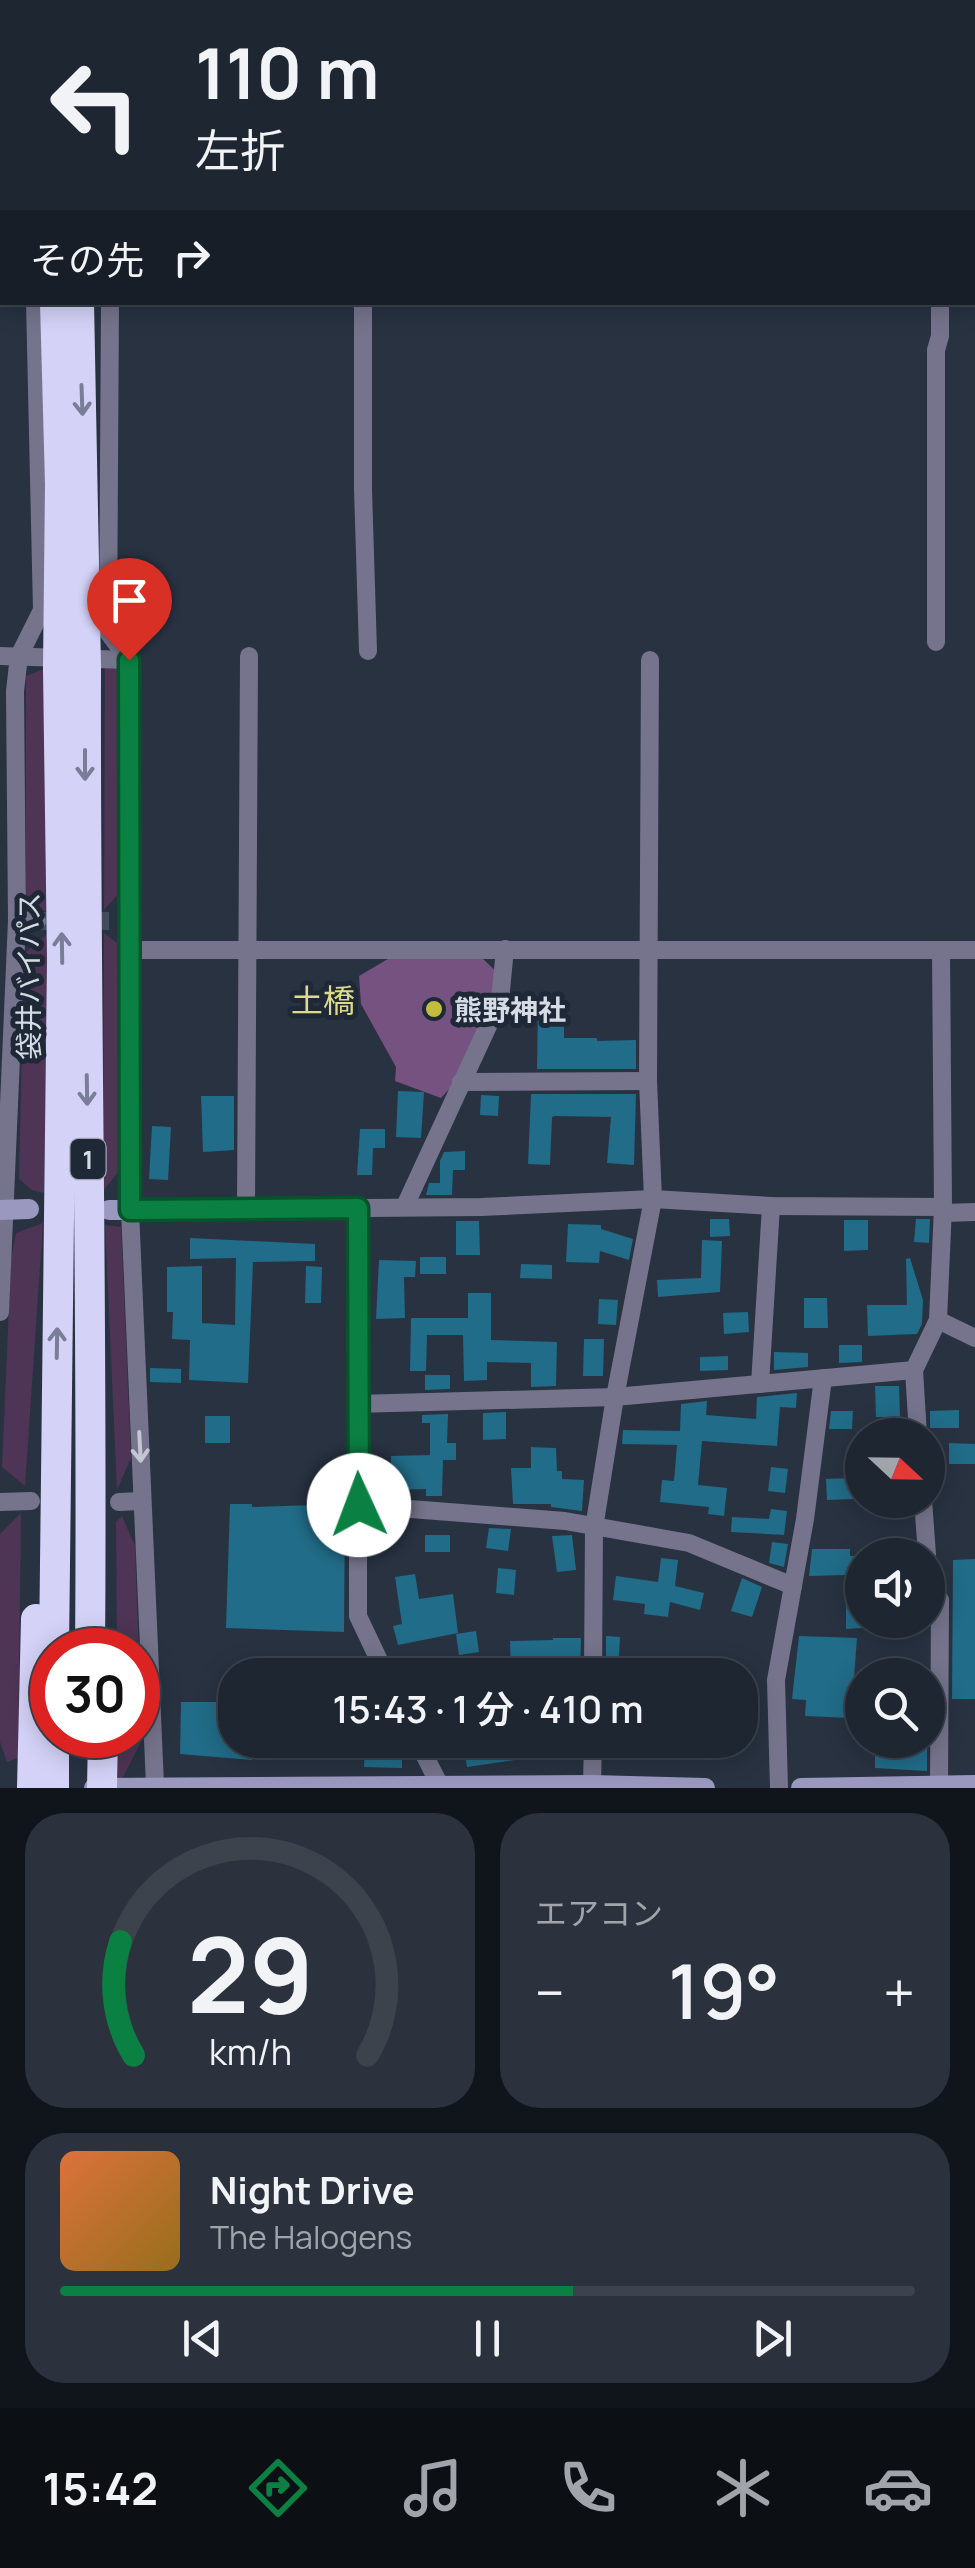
<!DOCTYPE html>
<html lang="ja">
<meta charset="utf-8">
<style>
:root{--surface:#1e2631;--page:#2b323d;--text:#f1f3f6;--muted:#a1a5ab;--line:#3c434d;--accent:#0b8043}
body{margin:0;font-family:Manrope,"Noto Sans JP",sans-serif;background:var(--page);color:var(--text);height:100vh;display:flex;flex-direction:column;font-size:38px;white-space:nowrap}
*{box-sizing:border-box;margin:0}
p{font-size:32px;color:var(--muted)}
.icon{flex:none;width:55px;height:55px;fill:none;stroke:currentColor;stroke-width:2;stroke-linecap:round;stroke-linejoin:round}
.map{position:relative;height:1788px;overflow:hidden}
.panel{display:flex;flex-direction:column;gap:25px;padding:25px;background:#10151b;flex:1}
.panel>*{flex:none}
.hud{position:absolute;left:0px;top:0px;width:975px;height:305px;box-shadow:0 5px 25px #0003,0 0 0 2px var(--line);background:#1e2631;color:var(--text);overflow:hidden}
.needle{width:65px;rotate:112deg}
.fabs{position:absolute;left:845px;top:1418px;display:grid;gap:20px}
.fabs a{display:grid;place-items:center;width:100px;height:100px;border-radius:50%;background:var(--surface);box-shadow:0 5px 25px #0003,0 0 0 2px var(--line);font-size:50px}
.speed{position:absolute;left:30px;top:1628px;display:flex;gap:20px;font-size:50px;font-weight:700;text-align:center}
.speed>*{display:grid;place-content:center;width:130px;height:130px;border-radius:50%;background:var(--surface);box-shadow:0 5px 25px #0003,0 0 0 2px var(--line);line-height:1}
.speed .limit{border:15px solid #d22;background:#fff;color:#111}
.pin{position:absolute;display:grid;place-items:center;width:85px;height:85px;color:#fff;margin:-102px -42px;border-radius:50% 50% 50% 0;rotate:-45deg;box-shadow:0 0 10px #0007}
.pin .icon{rotate:45deg}
.me{position:absolute;width:110px;margin:-55px;rotate:358deg;stroke-linejoin:round;filter:drop-shadow(0 0 8px #0008)}
.turn{display:flex;align-items:center;gap:35px;height:210px;padding:0 30px;font-size:45px}
.turn .icon{width:130px;height:130px;stroke-width:2.5}
.turn b{display:block;font-size:70px;line-height:85px}
.then{display:flex;align-items:center;height:95px;padding:0 30px;background:#0003;gap:20px;font-size:38px}
.big{font-size:75px;font-weight:600;line-height:1.1}
.panel .tile{flex:1;display:flex;flex-direction:column;justify-content:center;gap:15px;min-width:0;padding:0 35px;border-radius:40px;background:var(--page)}
.panel .dial{align-items:center;gap:0}
.dial svg{height:260px;overflow:visible;fill:none;stroke:var(--line);stroke-width:7;stroke-linecap:round;text-anchor:middle}
.dial text{fill:var(--text);stroke:none}
.song{display:flex;align-items:center;gap:30px}
.cover{width:120px;height:120px;border-radius:15px;background:linear-gradient(135deg,hsl(20 70% 55%),hsl(40 70% 35%))}
.played{height:10px;border-radius:5px;background:linear-gradient(90deg,var(--accent) 60%,var(--line) 60%)}
.keys{display:flex;justify-content:space-around;direction:ltr}
.heat{display:flex;justify-content:space-between;align-items:center;font-size:55px;direction:ltr}
.panel .tiles{flex:1;display:grid;gap:25px;grid-template-columns:1fr 1fr}
.tile:last-child{grid-column:span 2}
.trip{position:absolute;left:218px;top:1658px;width:540px;height:100px;border-radius:40px;background:var(--surface);box-shadow:0 5px 25px #0003,0 0 0 2px var(--line);font-weight:600;line-height:100px;text-align:center}
.menu{display:flex;height:160px;justify-content:space-around;align-items:center;background:#0c0f14;color:var(--muted)}
.menu .icon{width:70px;height:70px}
.menu .active{color:var(--accent)}
.menu b{font-size:45px;color:var(--text)}
.map>svg:first-child{display:block}
.green{fill:#4e3455}
.forest{fill:#765281}
.lines{fill:none;stroke-linecap:round;stroke-linejoin:round}
.river{stroke:#348e90;stroke-width:32}
.building{fill:#216c88}
.street-tunnel{stroke:#424c5a;stroke-width:18;stroke-dasharray:18 9;stroke-linecap:butt}
.street{stroke:#75748c;stroke-width:18}
.secondary{stroke:#9b98c0;stroke-width:20}
.highway{stroke:#d4d2f7;stroke-width:30}
.highway-bridge{stroke:#d4d2f7;stroke-width:30}
.oneway{stroke:#797d97}
.oneway2{stroke:#c3c7d4}
.route-casing{stroke:#07532c;stroke-width:25}
.route{stroke:#0b8043;stroke-width:18}
.poi-dot{fill:#c2bd3f;stroke:#1e2837;stroke-width:4}
.labels{text-anchor:middle;dominant-baseline:central;stroke-width:10;stroke-linejoin:round;paint-order:stroke}
.shield{fill:#1e2837;stroke:#9fa6b2;stroke-width:2.5}
.shield-label{font-size:25px;font-weight:bold;fill:#d6dce6}
.street-label{font-size:28px;fill:#d6dce6;stroke:#1e2837}
.poi-label{font-size:28px;font-weight:bold;fill:#d6dce6;stroke:#1e2837;text-anchor:start}
.quarter-label{font-size:32px;fill:#dcda8b;stroke:#1e2837}
</style>
<div class="map">
<svg width="975" height="1788" viewBox="0 0 975 1788">
<rect width="100%" height="100%" fill="#283241"/>
<g class="green">
<polygon points="105,662 129,667 121,891 104,910"/>
<polygon points="44,669 48,912 26,905 26,676"/>
<polygon points="49,933 44,1193 32,1190 19,1179 24,953"/>
<polygon points="104,933 122,947 119,1171 103,1191"/>
<polygon points="43,1223 25,1486 2,1467 11,1259 16,1233"/>
<polygon points="105,1225 121,1227 131,1458 117,1490"/>
<polygon points="21,1513 18,1758 7,1762 0,1742 0,1534"/>
<polygon points="122,1516 135,1546 142,1740 118,1787 118,1735 138,1735 138,1650 117,1650 116,1522"/>
</g>
<polygon class="forest" points="445,949 482,958 502,977 460,1077 441,1098 395,1081 396,1067 361,1004 359,976 388,959"/>
<g class="lines">
<g class="river">
<polyline points="0,44 2,44"/>
<polyline points="972,49 975,48"/>
</g>
</g>
<g class="building">
<polygon points="538,1005 564,1005 564,1038 597,1038 597,1041 636,1040 636,1069 537,1069"/>
<polygon points="398,1091 424,1092 421,1138 396,1137"/>
<polygon points="531,1094 636,1094 634,1165 607,1163 611,1117 555,1116 552,1117 550,1165 528,1164"/>
<polygon points="481,1095 499,1096 498,1116 480,1115"/>
<polygon points="201,1096 234,1096 234,1150 203,1152"/>
<polygon points="152,1126 171,1127 168,1180 149,1179"/>
<polygon points="360,1129 385,1129 385,1148 373,1148 372,1175 357,1175"/>
<polygon points="465,1151 465,1170 453,1170 452,1195 426,1195 429,1183 440,1183 440,1161 444,1152"/>
<polygon points="710,1219 729,1219 730,1236 710,1237"/>
<polygon points="916,1219 930,1219 929,1243 914,1242"/>
<polygon points="844,1220 868,1220 868,1250 844,1251"/>
<polygon points="456,1221 479,1221 480,1255 456,1255"/>
<polygon points="568,1224 601,1225 601,1229 633,1239 629,1260 600,1251 599,1263 566,1262"/>
<polygon points="190,1238 315,1244 315,1261 253,1262 248,1383 189,1380 190,1340 172,1339 173,1312 167,1312 167,1267 202,1266 202,1323 235,1325 236,1258 190,1259"/>
<polygon points="702,1240 722,1241 720,1292 658,1297 657,1280 701,1278"/>
<rect x="420" y="1257" width="26" height="17"/>
<polygon points="910,1258 923,1300 922,1324 917,1334 868,1336 867,1305 907,1305 906,1259"/>
<polygon points="379,1260 416,1261 415,1277 404,1277 405,1318 376,1319"/>
<polygon points="521,1264 552,1265 552,1279 520,1278"/>
<polygon points="306,1266 322,1267 321,1303 305,1303"/>
<polygon points="468,1293 491,1293 491,1340 557,1342 556,1386 531,1387 531,1363 487,1362 487,1380 464,1381 463,1335 427,1335 426,1371 410,1371 411,1318 468,1318"/>
<polygon points="804,1298 827,1298 828,1328 804,1328"/>
<polygon points="599,1299 618,1300 616,1325 598,1324"/>
<polygon points="748,1312 749,1332 724,1334 723,1313"/>
<polygon points="584,1339 604,1339 603,1376 583,1376"/>
<polygon points="839,1345 862,1345 862,1362 839,1363"/>
<polygon points="774,1352 808,1353 808,1367 774,1370"/>
<polygon points="728,1356 728,1370 700,1371 700,1357"/>
<polygon points="150,1368 181,1369 181,1383 150,1382"/>
<polygon points="425,1375 450,1375 450,1389 425,1390"/>
<polygon points="875,1386 899,1386 900,1417 876,1417"/>
<polygon points="797,1393 796,1408 780,1407 777,1446 702,1441 698,1485 727,1488 724,1516 708,1514 709,1507 660,1502 662,1480 674,1481 677,1445 622,1444 623,1430 680,1431 681,1404 707,1401 706,1415 756,1419 757,1397"/>
<polygon points="959,1410 959,1428 930,1428 930,1411"/>
<polygon points="831,1411 853,1411 852,1429 829,1429"/>
<polygon points="506,1412 506,1439 483,1440 483,1413"/>
<polygon points="448,1414 447,1443 456,1443 456,1460 443,1460 442,1496 426,1496 426,1489 391,1490 391,1456 430,1455 430,1423 422,1423 422,1415"/>
<rect x="205" y="1416" width="25" height="27"/>
<polygon points="949,1443 975,1444 975,1464 949,1464"/>
<polygon points="531,1447 556,1448 557,1471 562,1471 562,1479 584,1480 582,1511 551,1507 551,1504 513,1504 511,1468 531,1468"/>
<polygon points="771,1467 788,1469 785,1493 768,1491"/>
<polygon points="853,1478 853,1499 827,1500 826,1479"/>
<polygon points="230,1504 252,1504 252,1507 345,1504 344,1632 226,1628"/>
<polygon points="771,1509 787,1511 784,1535 731,1532 732,1517 769,1519"/>
<polygon points="489,1528 511,1529 508,1551 486,1548"/>
<rect x="425" y="1535" width="25" height="17"/>
<polygon points="572,1535 576,1570 557,1572 552,1536"/>
<polygon points="772,1542 788,1544 784,1567 769,1563"/>
<polygon points="812,1549 850,1549 850,1556 862,1556 862,1628 846,1629 846,1575 809,1576"/>
<polygon points="661,1558 678,1560 675,1586 704,1593 700,1610 670,1602 668,1617 644,1614 645,1604 613,1600 616,1576 658,1582"/>
<polygon points="975,1559 975,1699 952,1699 953,1560"/>
<polygon points="498,1568 516,1570 514,1595 496,1593"/>
<polygon points="415,1574 419,1599 453,1594 458,1633 398,1645 393,1626 402,1624 395,1577"/>
<polygon points="742,1578 762,1587 752,1617 731,1611"/>
<polygon points="476,1631 479,1652 459,1655 456,1634"/>
<polygon points="606,1636 620,1637 618,1675 606,1675"/>
<polygon points="799,1636 857,1638 851,1718 805,1716 806,1700 792,1699"/>
<polygon points="553,1638 581,1638 580,1675 511,1675 510,1641 553,1640"/>
<polygon points="181,1702 235,1702 235,1740 253,1740 252,1760 180,1754"/>
<polygon points="365,1740 402,1740 402,1768 364,1767"/>
<polygon points="513,1740 525,1740 528,1758 467,1767 464,1748"/>
<polygon points="875,1740 927,1740 927,1771 875,1768"/>
</g>
<g class="lines">
<polyline class="street-tunnel" points="37,921 111,921"/>
<g class="street">
<polyline points="90,0 90,2"/>
<polyline points="940,0 940,2"/>
<polyline points="364,2 364,0"/>
<polyline points="0,12 2,24"/>
<polyline points="110,302 108,632 129,660 130,1210 155,1785"/>
<polyline points="363,302 363,489 368,651"/>
<polyline points="936,642 936,350 940,336 940,302"/>
<polyline points="0,656 129,660"/>
<polyline points="17,920 37,921"/>
<polyline points="129,950 975,950"/>
<polyline points="461,1082 648,1081"/>
<polyline points="405,1206 500,1000 505,949"/>
<polyline points="246,1208 249,656"/>
<polyline points="358,1208 358,1616 386,1675"/>
<polyline points="130,1210 481,1207 653,1199 771,1206 943,1207"/>
<polyline points="943,1213 975,1212"/>
<polyline points="0,1312 17,920 15,691 19,656 42,610 35,302"/>
<polyline points="938,1320 975,1338"/>
<polyline points="760,1384 771,1206"/>
<polyline points="356,1404 615,1397 914,1370"/>
<polyline points="918,1435 914,1370 938,1320 943,1207 941,950"/>
<polyline points="923,1500 927,1555"/>
<polyline points="0,1502 31,1501"/>
<polyline points="119,1502 142,1501"/>
<polyline points="359,1505 565,1521 689,1543 793,1586"/>
<polyline points="928,1569 928,1581 940,1600 939,1786"/>
<polyline points="593,1675 594,1528 615,1397 653,1199 648,1081 650,660"/>
<polyline points="417,1740 441,1788"/>
<polyline points="592,1785 593,1740"/>
<polyline points="779,1788 776,1680 805,1519 823,1378"/>
</g>
<g class="secondary">
<polyline points="0,1210 29,1209"/>
<polyline points="109,1210 130,1210"/>
<polyline points="94,1788 592,1785 705,1788"/>
<polyline points="801,1788 975,1785"/>
</g>
<g class="highway">
<polyline points="12,0 13,2"/>
<polyline points="51,0 51,2"/>
<path d="M86 667C85 995 93 1322 90 1650"/>
<polyline points="54,1650 62,959 58,669"/>
<polyline points="54,1735 54,1788"/>
<polyline points="32,1788 36,1619"/>
</g>
<g class="highway-bridge">
<polyline points="55,302 60,484 58,669"/>
<polyline points="79,302 86,667"/>
<polyline points="102,1788 103,1735"/>
</g>
</g>
<defs><path id="oneway-shaft" d="M-6 0H5M1.5-3L5.5 0L1.5 3" fill="none" stroke-width="1.6" stroke-linecap="round" stroke-linejoin="round" transform="scale(2.5)"/></defs>
<g class="oneway">
<use href="#oneway-shaft" transform="translate(82 400) rotate(88)"/>
<use href="#oneway-shaft" transform="translate(85 765) rotate(90)"/>
<use href="#oneway-shaft" transform="translate(62 948) rotate(-91)"/>
<use href="#oneway-shaft" transform="translate(87 1090) rotate(89)"/>
<use href="#oneway-shaft" transform="translate(57 1343) rotate(-89)"/>
</g>
<use class="oneway2" href="#oneway-shaft" transform="translate(140 1447) rotate(87)"/>
<g class="lines">
<defs>
<polyline id="route" points="129,660 130,1210 358,1208 359,1505"/>
</defs>
<use href="#route" class="route-casing"/>
<use href="#route" class="route"/>
</g>
<circle class="poi-dot" cx="434" cy="1009" r="10"/>
<g class="labels">
<rect class="shield" x="70.5" y="1139" width="35" height="40" rx="8"/>
<g class="shield-label">
<text x="88" y="1159">1</text>
</g>
<g class="street-label">
<text transform="translate(28 976) rotate(-90)">袋井バイパス</text>
</g>
<g class="poi-label">
<text x="454" y="1009">熊野神社</text>
</g>
<g class="quarter-label">
<text x="323" y="1000">土橋</text>
</g>
</g>
</svg>
<div class="fabs">
<a><svg class="needle" viewBox="-14 -14 28 28"><path d="M0-13l5 13h-10z" fill="#e53935"/><path d="M0 13l5-13h-10z" fill="#a1a5ab"/></svg></a>
<a><svg class="icon" aria-label="sound" viewBox="0 0 24 24"><path d="M4 9h4l5-4v14l-5-4H4zM17 9q2 3 0 6"/></svg></a>
<a><svg class="icon" aria-label="search" viewBox="0 0 24 24"><circle cx="10" cy="10" r="6"/><path d="M15 15l6 6"/></svg></a>
</div>
<div class="speed"><div class="limit">30</div></div>
<div class="pin" style="left:129px;top:660px;background:#d93025"><svg class="icon" aria-label="arrive" viewBox="0 0 24 24"><path d="M6 21V4h12l-3 4 3 4H6"/></svg></div>
<svg class="me" style="left:359px;top:1505px" viewBox="-20 -20 40 40"><circle r="19" fill="#fff"/><path d="M0-13L10 11 0 6-10 11z" fill="#0b8043"/></svg>
<div class="trip">15:43 · 1 分 · 410 m</div>
<div class="hud">
<div class="turn"><svg class="icon" aria-label="left" viewBox="0 0 24 24"><path d="M17 20v-9H6M10 6l-5 5 5 5"/></svg><div><b>110 m</b>左折</div></div>
<div class="then">その先<svg class="icon" aria-label="right" viewBox="0 0 24 24"><path d="M7 20v-9h11M14 6l5 5-5 5"/></svg></div>
</div>
</div>
<section class="panel">
<div class="tiles">
<div class="tile dial"><svg viewBox="0 0 100 80">
<path d="M14 69A42 42 0 1 1 86 69"/>
<path d="M14 69A42 42 0 0 1 10 34" stroke="#0b8043"/>
<text x="50" y="56" font-size="32" font-weight="700">29</text>
<text x="50" y="72" font-size="11">km/h</text>
</svg></div>
<div class="tile"><p>エアコン</p>
<div class="heat"><a>−</a><b class="big">19°</b><a>+</a></div>
</div>
<div class="tile">
<div class="song"><i class="cover"></i><div><b>Night Drive</b><p>The Halogens</p></div></div>
<div class="played"></div>
<div class="keys"><svg class="icon" aria-label="previous" viewBox="0 0 24 24"><path d="M18 5L8 12l10 7zM5 5v14"/></svg><svg class="icon" aria-label="pause" viewBox="0 0 24 24"><path d="M8 5v14M16 5v14"/></svg><svg class="icon" aria-label="next" viewBox="0 0 24 24"><path d="M6 5l10 7-10 7zM19 5v14"/></svg></div>
</div>
</div>
</section>
<nav class="menu">
<b>15:42</b>
<svg class="icon active" aria-label="directions" viewBox="0 0 24 24"><path d="M12 3l9 9-9 9-9-9zM9 14v-3h6M13 9l2 2-2 2"/></svg>
<svg class="icon" aria-label="music" viewBox="0 0 24 24"><path d="M9 18V5l10-2v13"/><circle cx="6" cy="18" r="3"/><circle cx="16" cy="16" r="3"/></svg>
<svg class="icon" aria-label="phone" viewBox="0 0 24 24"><path d="M5 4h4l2 5-3 2q2 4 5 5l2-3 5 2v4C11 20 4 13 5 4z"/></svg>
<svg class="icon" aria-label="climate" viewBox="0 0 24 24"><path d="M12 3v18M4 7l16 10M4 17L20 7"/></svg>
<svg class="icon" aria-label="car" viewBox="0 0 24 24"><path d="M5 17H2v-5l4-1 3-4h7l3 4 3 1v5h-3M9 17h6M6 11h13"/><circle cx="7" cy="17" r="2"/><circle cx="17" cy="17" r="2"/></svg>
</nav>
